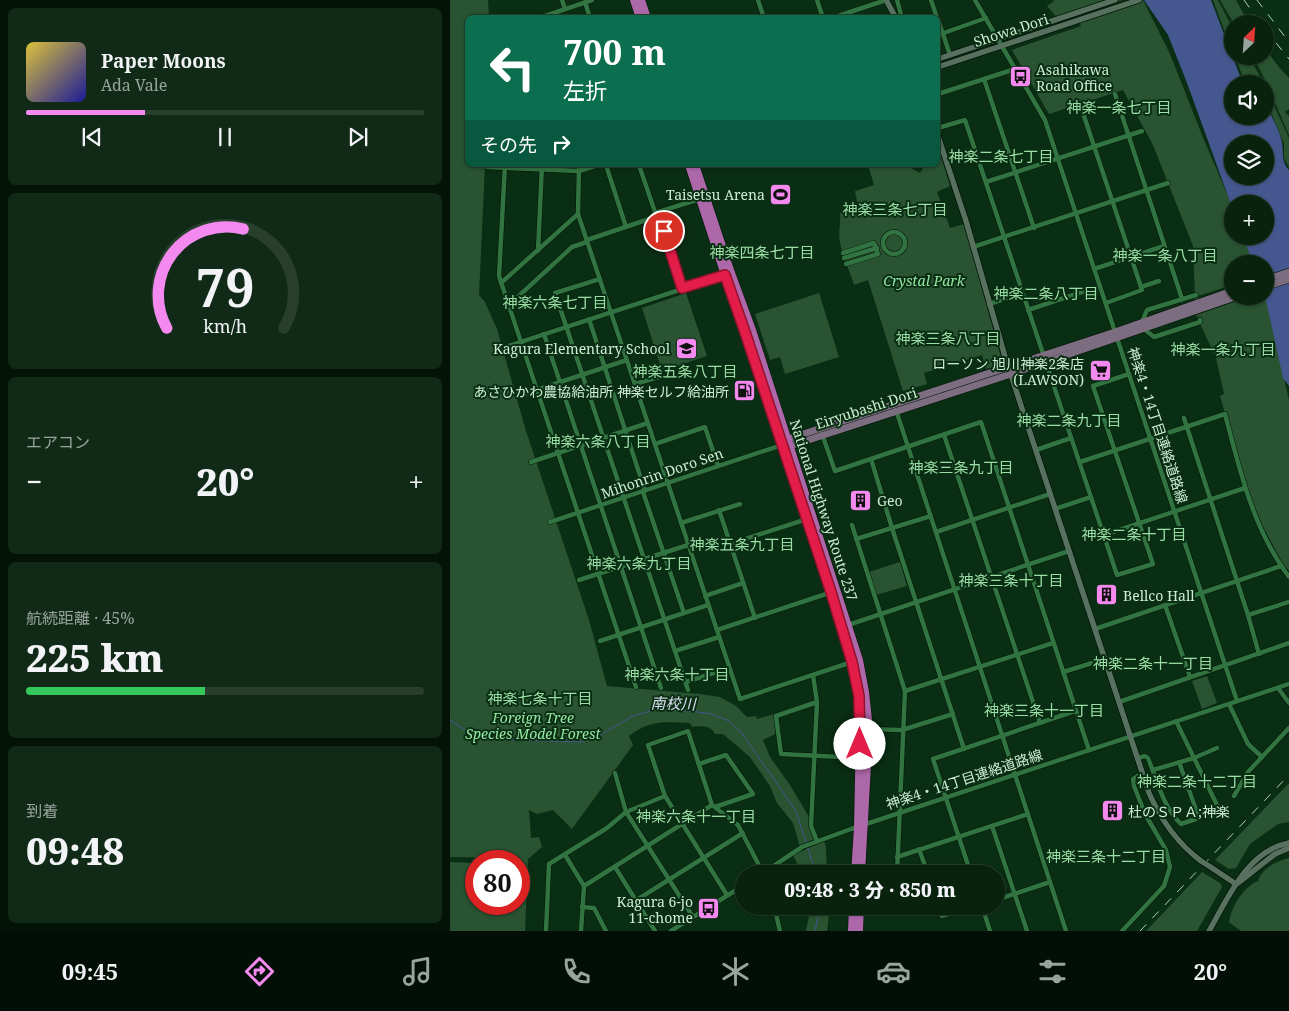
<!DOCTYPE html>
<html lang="ja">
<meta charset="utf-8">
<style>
:root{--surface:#08220e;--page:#112a17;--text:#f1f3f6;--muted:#98a49e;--line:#293f2e;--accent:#f489f0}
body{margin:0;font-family:"Noto Serif","Noto Sans JP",serif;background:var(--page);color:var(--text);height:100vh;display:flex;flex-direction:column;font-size:19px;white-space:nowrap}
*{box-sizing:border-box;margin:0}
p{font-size:16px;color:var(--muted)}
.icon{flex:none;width:28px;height:28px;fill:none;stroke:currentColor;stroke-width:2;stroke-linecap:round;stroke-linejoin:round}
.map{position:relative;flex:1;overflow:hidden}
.side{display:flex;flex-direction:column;gap:8px;padding:8px;background:#041308;width:450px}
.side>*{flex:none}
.hud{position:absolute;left:15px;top:15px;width:475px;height:152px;border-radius:8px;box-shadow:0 1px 4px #0004,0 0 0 1px var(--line);background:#0b6e4f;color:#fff;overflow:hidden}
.needle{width:32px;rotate:25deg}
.controls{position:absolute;left:774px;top:15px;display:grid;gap:10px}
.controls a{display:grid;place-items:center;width:50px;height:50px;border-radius:50%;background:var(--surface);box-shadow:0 1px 4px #0004,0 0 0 1px var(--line);font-size:25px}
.speed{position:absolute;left:15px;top:850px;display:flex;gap:10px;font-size:25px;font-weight:700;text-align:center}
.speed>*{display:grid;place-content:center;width:65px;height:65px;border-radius:50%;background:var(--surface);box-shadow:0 1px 4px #0004,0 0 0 1px var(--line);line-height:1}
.speed .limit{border:8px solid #d22;background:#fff;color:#111}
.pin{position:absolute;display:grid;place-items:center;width:42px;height:42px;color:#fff;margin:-21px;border:2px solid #fff;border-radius:50%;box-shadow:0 1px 5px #0007}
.me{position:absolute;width:55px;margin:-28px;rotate:0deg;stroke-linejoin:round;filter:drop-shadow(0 0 4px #0008)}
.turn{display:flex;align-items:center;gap:18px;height:105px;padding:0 15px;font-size:22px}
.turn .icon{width:65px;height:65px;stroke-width:2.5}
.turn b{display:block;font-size:35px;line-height:42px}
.then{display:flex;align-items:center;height:48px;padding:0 15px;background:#0003;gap:10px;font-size:19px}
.big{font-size:38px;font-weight:800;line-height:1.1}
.side .tile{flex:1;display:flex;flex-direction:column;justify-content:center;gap:8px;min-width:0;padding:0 18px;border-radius:8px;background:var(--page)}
.side .dial{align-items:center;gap:0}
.dial svg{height:130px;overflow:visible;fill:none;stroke:var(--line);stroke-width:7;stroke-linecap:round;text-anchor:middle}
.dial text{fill:var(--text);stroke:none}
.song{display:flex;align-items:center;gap:15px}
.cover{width:60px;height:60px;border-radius:8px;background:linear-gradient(135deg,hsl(50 70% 55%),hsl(240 70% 35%))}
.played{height:5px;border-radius:2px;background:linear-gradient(90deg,var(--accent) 30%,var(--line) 30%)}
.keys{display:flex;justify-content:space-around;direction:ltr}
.heat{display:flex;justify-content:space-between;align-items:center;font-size:28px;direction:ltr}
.charge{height:8px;border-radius:4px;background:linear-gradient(90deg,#34c759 45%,var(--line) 0)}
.trip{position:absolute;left:285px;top:865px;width:270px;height:50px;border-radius:25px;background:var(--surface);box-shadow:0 1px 4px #0004,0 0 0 1px var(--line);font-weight:800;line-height:50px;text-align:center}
.dock{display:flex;height:80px;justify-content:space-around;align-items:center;background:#030e06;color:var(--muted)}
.dock .icon{width:35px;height:35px}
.dock .current{color:var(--accent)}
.dock b{font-size:22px;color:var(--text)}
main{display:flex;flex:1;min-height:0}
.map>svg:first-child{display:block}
.green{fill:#295331}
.water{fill:#45578f;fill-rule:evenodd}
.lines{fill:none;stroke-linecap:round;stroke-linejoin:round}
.stream{stroke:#45578f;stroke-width:1}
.street-tunnel{stroke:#274b2f;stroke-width:4.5;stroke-dasharray:4.5 2;stroke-linecap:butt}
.street-casing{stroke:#021405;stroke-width:5.5}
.secondary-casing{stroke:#021405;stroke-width:7}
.primary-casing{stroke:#021405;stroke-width:8}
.highway-casing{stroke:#021405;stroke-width:9}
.street{stroke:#327441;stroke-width:4.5}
.secondary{stroke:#577060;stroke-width:5.5}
.primary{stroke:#7c6d80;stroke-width:7}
.highway{stroke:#ad68aa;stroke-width:8}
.rail{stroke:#afd0b4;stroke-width:1;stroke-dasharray:9 9;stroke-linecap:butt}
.secondary-bridge-casing{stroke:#021405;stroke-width:7;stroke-linecap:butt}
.secondary-bridge{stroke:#577060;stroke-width:5.5}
.route-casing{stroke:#92132f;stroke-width:12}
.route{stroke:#e11d48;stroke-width:9}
.labels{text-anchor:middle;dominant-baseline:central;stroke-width:4;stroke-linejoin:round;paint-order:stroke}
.street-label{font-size:14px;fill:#ccedd0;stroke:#0a2e13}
.poi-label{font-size:14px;fill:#ccedd0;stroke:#0a2e13;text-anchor:end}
.park-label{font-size:14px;font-style:italic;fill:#95e7a3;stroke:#0a2e13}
.neighbourhood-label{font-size:15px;fill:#9adea5;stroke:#0a2e13}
.water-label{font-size:15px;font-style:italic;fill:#dae1f2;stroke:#0a2e13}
</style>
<main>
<section class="side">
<div class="tile">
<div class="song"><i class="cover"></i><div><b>Paper Moons</b><p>Ada Vale</p></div></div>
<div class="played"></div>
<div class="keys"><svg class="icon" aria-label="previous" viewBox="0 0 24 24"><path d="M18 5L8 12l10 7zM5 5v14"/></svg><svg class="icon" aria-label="pause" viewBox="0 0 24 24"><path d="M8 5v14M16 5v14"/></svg><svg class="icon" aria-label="next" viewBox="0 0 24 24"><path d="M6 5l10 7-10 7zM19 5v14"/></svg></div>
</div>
<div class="tile dial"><svg viewBox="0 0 100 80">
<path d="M14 69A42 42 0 1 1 86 69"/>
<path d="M14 69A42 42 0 0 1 61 8" stroke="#f489f0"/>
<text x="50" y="56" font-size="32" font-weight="700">79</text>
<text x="50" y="72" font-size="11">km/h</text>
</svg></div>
<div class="tile"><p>エアコン</p>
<div class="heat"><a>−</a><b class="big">20°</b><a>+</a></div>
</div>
<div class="tile"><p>航続距離 · 45%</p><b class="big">225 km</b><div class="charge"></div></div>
<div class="tile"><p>到着</p><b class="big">09:48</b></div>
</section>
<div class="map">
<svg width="839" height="931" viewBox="0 0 839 931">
<rect width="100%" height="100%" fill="#0a2e13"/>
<g class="green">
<path d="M0 0H38L39 17 18 18V165H35L29 295 35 302 47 329 76 431 139 620 157 686 250 694 270 697 286 706 297 717 306 716 307 719 325 714V734L313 740 320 757 340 785 359 817 360 824 364 839 350 847 343 823 327 803 320 786 300 757 273 734H265C260 725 251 726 242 727L240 723C215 722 200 720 179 736L183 745 122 829 103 810 87 814 79 810 81 838 89 837 92 847 78 859 75 931H0V862L26 863V904H69V861H58V858L0 857Z"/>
<polygon points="603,0 673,0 610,21 597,6 604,1"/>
<polygon points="680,0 693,0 720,54 754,140 782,205 782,236 795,236 803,264 782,264 782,285 745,297 743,246 703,145 673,90 599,114 562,50 631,26 627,17"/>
<polygon points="763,0 768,0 782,27 782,51"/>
<polygon points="770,0 786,0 799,24 784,24"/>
<polygon points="815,48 828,66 839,78 839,109 835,112 839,116 839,135 815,80 803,56 815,56"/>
<polygon points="785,56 799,56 814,84 802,84 792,75"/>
<polygon points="815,86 839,138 839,168 834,158 834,144 815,98"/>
<path d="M488 146 500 186 487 192 500 228 514 224 551 357 546 366 536 369 532 355 474 373 477 384 453 391 418 280 404 285C400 271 392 256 390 242 388 233 391 223 390 213L408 206 405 191 424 185 418 165H456L470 173 475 165H488Z"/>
<polygon points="236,293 257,356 212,371 192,308"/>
<polygon points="369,293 389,357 335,374 330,357 320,360 305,314"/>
<polygon points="815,293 839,400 839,571 833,564 807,516 796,486 770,396 774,394 766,358 746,315 802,296 815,296"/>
<polygon points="450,562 457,586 426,595 419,572"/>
<polygon points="757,676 767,703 752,709 742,681"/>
<polygon points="839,783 839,822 828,824 800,844 786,868 779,869 765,860"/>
<polygon points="374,841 376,847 377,874 352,874 343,855"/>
<path d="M839 858V931H791L779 922C782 906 793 887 808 881 812 868 827 861 839 858Z"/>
<polygon points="752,872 770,883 772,887 747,931 696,931"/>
<polygon points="361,906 380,906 377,931 356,931"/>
</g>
<path class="water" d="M694 0H761L790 76 799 84H782V116H815V102C820 115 830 130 832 143 834 154 831 162 839 170V386L833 378 815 296V264H803L793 236H815V204H782V207L737 83 718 35ZM782 144H815V176H782Z"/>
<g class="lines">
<g class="stream">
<polyline points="0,720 28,739 132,742 150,735 183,716 207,709 241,711 262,714 279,721 291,732 346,811 366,874"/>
<polyline points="365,931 370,906"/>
</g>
<polyline class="street-tunnel" points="746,295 750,320"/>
<defs>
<g id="street">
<polyline points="112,0 115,9"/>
<polyline points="308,0 314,18"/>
<polyline points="367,0 373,18"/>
<polyline points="447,0 452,18"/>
<polyline points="481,0 487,18"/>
<polyline points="525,0 595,120 787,701"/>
<polyline points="135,2 140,18"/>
<polyline points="89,18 142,0"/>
<polyline points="382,18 436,0"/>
<polyline points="488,19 500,55"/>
<polyline points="488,35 536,18"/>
<polyline points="534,79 584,228"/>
<polyline points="488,94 565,69"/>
<polyline points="665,94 732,299"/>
<polyline points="631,107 691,287 709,281"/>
<polyline points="488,128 515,120 667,575 703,564 643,386 679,374"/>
<polyline points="55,165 49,276 186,687"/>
<polyline points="129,165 128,214 290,699 402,662"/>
<polyline points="156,165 176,227"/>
<polyline points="189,165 206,215"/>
<polyline points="37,167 129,171 148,165"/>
<polyline points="536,182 692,131"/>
<polyline points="208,212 233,288"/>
<circle cx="444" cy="243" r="11"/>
<polyline points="137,240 205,217 208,212 250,199"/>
<polyline points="523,247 718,183"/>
<polyline points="88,251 92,165"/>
<polyline points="393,253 424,243 428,254 396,264"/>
<polyline points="394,258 427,248"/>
<polyline points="644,269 714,246"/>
<polyline points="150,279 105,293 238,690"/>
<polyline points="51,283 128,214"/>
<polyline points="656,303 692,290 691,287"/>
<polyline points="539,304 573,293"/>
<polyline points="59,305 122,247 137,242"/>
<polyline points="578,310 650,286"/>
<polyline points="139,319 195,491"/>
<polyline points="692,322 697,310 746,295"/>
<polyline points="694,329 704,337 750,322 750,320"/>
<polyline points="94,334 211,688"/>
<polyline points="55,347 275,275"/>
<polyline points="185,384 209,377"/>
<polyline points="71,395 177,360"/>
<polyline points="446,410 616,931"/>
<polyline points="734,418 798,615 809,654"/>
<polyline points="372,434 385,471 531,422 639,750"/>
<polyline points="494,435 590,723"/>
<polyline points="205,444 255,427 268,466"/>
<polyline points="586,450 621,438"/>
<polyline points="421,459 442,528 514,749"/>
<polyline points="81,462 198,423"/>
<path d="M630 462 775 414C790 471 803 529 839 577"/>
<polyline points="193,492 234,613"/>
<polyline points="605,509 641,497"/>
<polyline points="269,510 305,618"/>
<polyline points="100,522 332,445"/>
<polyline points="231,523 290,504"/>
<polyline points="402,525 455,691 447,874"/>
<polyline points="486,532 600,494"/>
<polyline points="654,535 795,488"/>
<polyline points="406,539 481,516"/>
<polyline points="280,544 357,519"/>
<polyline points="129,580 238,545"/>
<polyline points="255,596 293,583"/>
<polyline points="715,605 740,677"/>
<polyline points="798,615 839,602"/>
<polyline points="398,625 619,551"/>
<polyline points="645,629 831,566"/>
<polyline points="267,630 379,593"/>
<polyline points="150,641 258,605"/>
<polyline points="225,651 269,637"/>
<polyline points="613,672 655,659"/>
<polyline points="363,675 367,702 361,826 367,841"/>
<polyline points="236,682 279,668"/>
<polyline points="828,688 839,703"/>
<polyline points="455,691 603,643"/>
<polyline points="367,702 326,716 331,754 411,758"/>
<polyline points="669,702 839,643"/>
<polyline points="779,704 798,744 812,757"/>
<polyline points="726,721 767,805 779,817"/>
<polyline points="417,729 452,730 503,714"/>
<path d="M688 758 695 756 698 758C707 780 713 807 731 824L749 818 729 762"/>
<polyline points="249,764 276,755 303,794 265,807"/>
<polyline points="703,770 744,758 767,748"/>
<polyline points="165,773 176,812 243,917"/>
<polyline points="784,796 798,772 839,728"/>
<polyline points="542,826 577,931"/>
<polyline points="469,849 478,874"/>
<polyline points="115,855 134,886 131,931"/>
<polyline points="447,857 578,814"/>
<polyline points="165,867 205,931"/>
<polyline points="311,874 352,847 401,829 839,684"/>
<polyline points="521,874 483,759 625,711"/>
<polyline points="134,886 262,805"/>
<polyline points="277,895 215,796 198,745 238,731 262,805 288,825 313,873"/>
<polyline points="546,900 600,882"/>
<polyline points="185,901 293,833"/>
<polyline points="324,906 330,931"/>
<polyline points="489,906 492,916 526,906"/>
<polyline points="532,906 540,931"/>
<polyline points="132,907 144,908 156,931"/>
<polyline points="445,910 445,906"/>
<polyline points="96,931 99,864 157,828 176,812 215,796"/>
<polyline points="221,931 294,885"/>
<polyline points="672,931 714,886 720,867 716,850 695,814 684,786 683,779 692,773"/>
</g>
<g id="secondary">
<polyline points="436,0 446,18"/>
<polyline points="488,59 665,0"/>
<polyline points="488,67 689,0"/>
<path d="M488 136 516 221 556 360 699 793C711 820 727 843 751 861"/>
<polyline points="759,866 786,884"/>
<polyline points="788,883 825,854 839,848"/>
<path d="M759 931C778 898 797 851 839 843"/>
</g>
<g id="primary">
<polyline points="815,280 839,272"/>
<polyline points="815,287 839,279"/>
<polyline points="334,443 338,439 665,332 782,291"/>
<polyline points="335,445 340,446 561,374 788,296"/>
</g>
<g id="highway">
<polyline points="184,0 190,18"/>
<polyline points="191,0 197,18"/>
<polyline points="239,165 275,275 295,332 402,662 409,695 410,729 408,827 405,874"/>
<polyline points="245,165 281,273 302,330 409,660 415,692 419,729 411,874"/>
<polyline points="402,931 403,906"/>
<polyline points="409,931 410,906"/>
</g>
</defs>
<use href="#street" class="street-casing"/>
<use href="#secondary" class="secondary-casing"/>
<use href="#primary" class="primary-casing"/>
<use href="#highway" class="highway-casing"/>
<use href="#street" class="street"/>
<use href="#secondary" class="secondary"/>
<use href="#primary" class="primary"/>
<use href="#highway" class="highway"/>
<g class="rail">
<polyline points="794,0 811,24"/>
<polyline points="807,0 839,42"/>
<polyline points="815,29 839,59"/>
<polyline points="690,931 839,775"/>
</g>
<defs>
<polyline id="secondary-bridge" points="751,861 759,866"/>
</defs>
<use href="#secondary-bridge" class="secondary-bridge-casing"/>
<use href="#secondary-bridge" class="secondary-bridge"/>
</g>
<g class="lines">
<defs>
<polyline id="route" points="214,231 232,288 275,275 295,332 381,592 402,662 409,696 410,744"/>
</defs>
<use href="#route" class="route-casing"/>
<use href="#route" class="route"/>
</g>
<defs>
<symbol id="bus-square" viewBox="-11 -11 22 22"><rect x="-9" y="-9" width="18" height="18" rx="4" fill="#f489f0" stroke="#0a2e13"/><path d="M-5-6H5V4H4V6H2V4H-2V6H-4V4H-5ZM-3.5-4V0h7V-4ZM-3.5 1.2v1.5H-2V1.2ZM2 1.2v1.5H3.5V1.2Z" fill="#111"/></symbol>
<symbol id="stadium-square" viewBox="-11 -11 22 22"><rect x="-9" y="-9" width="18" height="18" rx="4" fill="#f489f0" stroke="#0a2e13"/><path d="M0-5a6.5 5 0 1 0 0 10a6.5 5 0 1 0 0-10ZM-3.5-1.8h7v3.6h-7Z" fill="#111"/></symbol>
<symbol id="school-square" viewBox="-11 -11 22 22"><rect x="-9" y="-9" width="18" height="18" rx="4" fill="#f489f0" stroke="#0a2e13"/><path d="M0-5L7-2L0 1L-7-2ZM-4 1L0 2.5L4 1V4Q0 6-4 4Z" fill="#111"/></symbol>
<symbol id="supermarket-square" viewBox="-11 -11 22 22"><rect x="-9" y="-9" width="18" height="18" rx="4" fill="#f489f0" stroke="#0a2e13"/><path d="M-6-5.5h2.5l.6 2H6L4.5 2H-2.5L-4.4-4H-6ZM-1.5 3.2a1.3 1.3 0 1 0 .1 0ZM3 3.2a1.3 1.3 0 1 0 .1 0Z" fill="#111"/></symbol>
<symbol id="fuel-square" viewBox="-11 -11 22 22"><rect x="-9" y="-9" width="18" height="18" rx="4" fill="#f489f0" stroke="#0a2e13"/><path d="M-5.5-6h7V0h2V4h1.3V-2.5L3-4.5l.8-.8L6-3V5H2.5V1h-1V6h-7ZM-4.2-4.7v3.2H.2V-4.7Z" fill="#111"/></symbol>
<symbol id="building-square" viewBox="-11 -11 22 22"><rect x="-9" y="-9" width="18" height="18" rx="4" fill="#f489f0" stroke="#0a2e13"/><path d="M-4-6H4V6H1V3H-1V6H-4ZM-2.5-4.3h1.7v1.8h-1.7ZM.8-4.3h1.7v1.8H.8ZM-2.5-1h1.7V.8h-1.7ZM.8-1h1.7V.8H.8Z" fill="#111"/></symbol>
</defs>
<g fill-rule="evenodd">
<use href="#bus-square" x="558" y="64" width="25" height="25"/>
<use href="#stadium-square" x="318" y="182" width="25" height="25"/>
<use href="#school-square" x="224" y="336" width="25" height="25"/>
<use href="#supermarket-square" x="638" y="358" width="25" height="25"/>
<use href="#fuel-square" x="282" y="378" width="25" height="25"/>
<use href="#building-square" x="398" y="488" width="25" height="25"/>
<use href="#building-square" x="644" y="582" width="25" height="25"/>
<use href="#building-square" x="650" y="798" width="25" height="25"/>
<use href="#bus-square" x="246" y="896" width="25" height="25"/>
</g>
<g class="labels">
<g class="street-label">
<text transform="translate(561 30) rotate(-18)">Showa Dori</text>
<text transform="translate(416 408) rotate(-18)">Eiryubashi Dori</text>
<text transform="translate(708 425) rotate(72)">神楽4・14丁目連絡道路線</text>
<text transform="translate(212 473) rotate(-19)">Mihonrin Doro Sen</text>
<text transform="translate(374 510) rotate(72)">National Highway Route 237</text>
<text transform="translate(514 779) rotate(-18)">神楽4・14丁目連絡道路線</text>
</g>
<g class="poi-label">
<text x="586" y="69" text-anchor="start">Asahikawa<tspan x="586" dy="16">Road Office</tspan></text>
<text x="315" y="194">Taisetsu Arena</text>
<text x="220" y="348">Kagura Elementary School</text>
<text x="634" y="363">ローソン 旭川神楽2条店<tspan x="634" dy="16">(LAWSON)</tspan></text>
<text x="279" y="391">あさひかわ農協給油所 神楽セルフ給油所</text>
<text x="427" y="500" text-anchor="start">Geo</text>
<text x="673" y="595" text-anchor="start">Bellco Hall</text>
<text x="678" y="811" text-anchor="start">杜のＳＰＡ;神楽</text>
<text x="243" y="901">Kagura 6-jo<tspan x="243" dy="16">11-chome</tspan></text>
</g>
<g class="park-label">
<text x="474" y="280">Crystal Park</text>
<text x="83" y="717">Foreign Tree<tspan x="83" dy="16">Species Model Forest</tspan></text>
</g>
<g class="neighbourhood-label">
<text x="669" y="107">神楽一条七丁目</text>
<text x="551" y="156">神楽二条七丁目</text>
<text x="445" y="209">神楽三条七丁目</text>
<text x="312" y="252">神楽四条七丁目</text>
<text x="715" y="255">神楽一条八丁目</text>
<text x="596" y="293">神楽二条八丁目</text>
<text x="105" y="302">神楽六条七丁目</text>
<text x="498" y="338">神楽三条八丁目</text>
<text x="773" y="349">神楽一条九丁目</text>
<text x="235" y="371">神楽五条八丁目</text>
<text x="619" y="420">神楽二条九丁目</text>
<text x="148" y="441">神楽六条八丁目</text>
<text x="511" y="467">神楽三条九丁目</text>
<text x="684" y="534">神楽二条十丁目</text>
<text x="292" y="544">神楽五条九丁目</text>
<text x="189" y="563">神楽六条九丁目</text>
<text x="561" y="580">神楽三条十丁目</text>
<text x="703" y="663">神楽二条十一丁目</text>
<text x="227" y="674">神楽六条十丁目</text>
<text x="90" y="698">神楽七条十丁目</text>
<text x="594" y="710">神楽三条十一丁目</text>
<text x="747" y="781">神楽二条十二丁目</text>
<text x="246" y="816">神楽六条十一丁目</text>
<text x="656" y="856">神楽三条十二丁目</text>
</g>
<g class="water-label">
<text transform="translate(223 703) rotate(1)">南校川</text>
</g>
</g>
</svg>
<div class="controls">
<a><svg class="needle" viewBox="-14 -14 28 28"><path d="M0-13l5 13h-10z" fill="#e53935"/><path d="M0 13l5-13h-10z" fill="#98a49e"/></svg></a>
<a><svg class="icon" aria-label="sound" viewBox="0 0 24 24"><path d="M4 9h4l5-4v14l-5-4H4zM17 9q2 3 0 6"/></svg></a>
<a><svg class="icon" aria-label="layers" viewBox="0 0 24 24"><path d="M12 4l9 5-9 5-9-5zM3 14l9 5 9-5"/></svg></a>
<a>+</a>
<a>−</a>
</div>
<div class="speed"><div class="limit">80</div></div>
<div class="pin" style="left:214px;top:231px;background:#d93025"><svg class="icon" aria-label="arrive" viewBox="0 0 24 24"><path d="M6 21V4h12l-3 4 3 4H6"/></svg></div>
<svg class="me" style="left:410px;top:744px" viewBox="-20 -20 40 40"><circle r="19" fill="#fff"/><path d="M0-13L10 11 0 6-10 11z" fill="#e11d48"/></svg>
<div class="trip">09:48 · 3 分 · 850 m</div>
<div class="hud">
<div class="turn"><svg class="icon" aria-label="left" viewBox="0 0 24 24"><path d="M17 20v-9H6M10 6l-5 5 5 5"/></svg><div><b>700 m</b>左折</div></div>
<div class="then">その先<svg class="icon" aria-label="right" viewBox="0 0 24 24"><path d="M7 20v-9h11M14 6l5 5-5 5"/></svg></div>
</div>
</div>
</main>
<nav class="dock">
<b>09:45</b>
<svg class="icon current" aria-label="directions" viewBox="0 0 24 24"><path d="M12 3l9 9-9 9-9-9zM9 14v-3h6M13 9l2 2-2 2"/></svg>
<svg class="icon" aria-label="music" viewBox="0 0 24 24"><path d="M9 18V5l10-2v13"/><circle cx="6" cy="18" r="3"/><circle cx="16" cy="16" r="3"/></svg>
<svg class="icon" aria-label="phone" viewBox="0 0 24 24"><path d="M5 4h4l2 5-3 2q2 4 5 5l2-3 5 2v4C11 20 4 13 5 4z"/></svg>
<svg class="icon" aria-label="climate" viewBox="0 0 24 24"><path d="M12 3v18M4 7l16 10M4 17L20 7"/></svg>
<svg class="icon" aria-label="car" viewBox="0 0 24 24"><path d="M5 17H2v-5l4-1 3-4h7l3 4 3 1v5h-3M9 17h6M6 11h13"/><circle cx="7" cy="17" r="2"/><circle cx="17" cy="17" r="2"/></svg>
<svg class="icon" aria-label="filters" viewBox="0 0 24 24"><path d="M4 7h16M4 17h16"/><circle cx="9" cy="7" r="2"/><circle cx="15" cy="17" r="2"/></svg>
<b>20°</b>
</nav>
